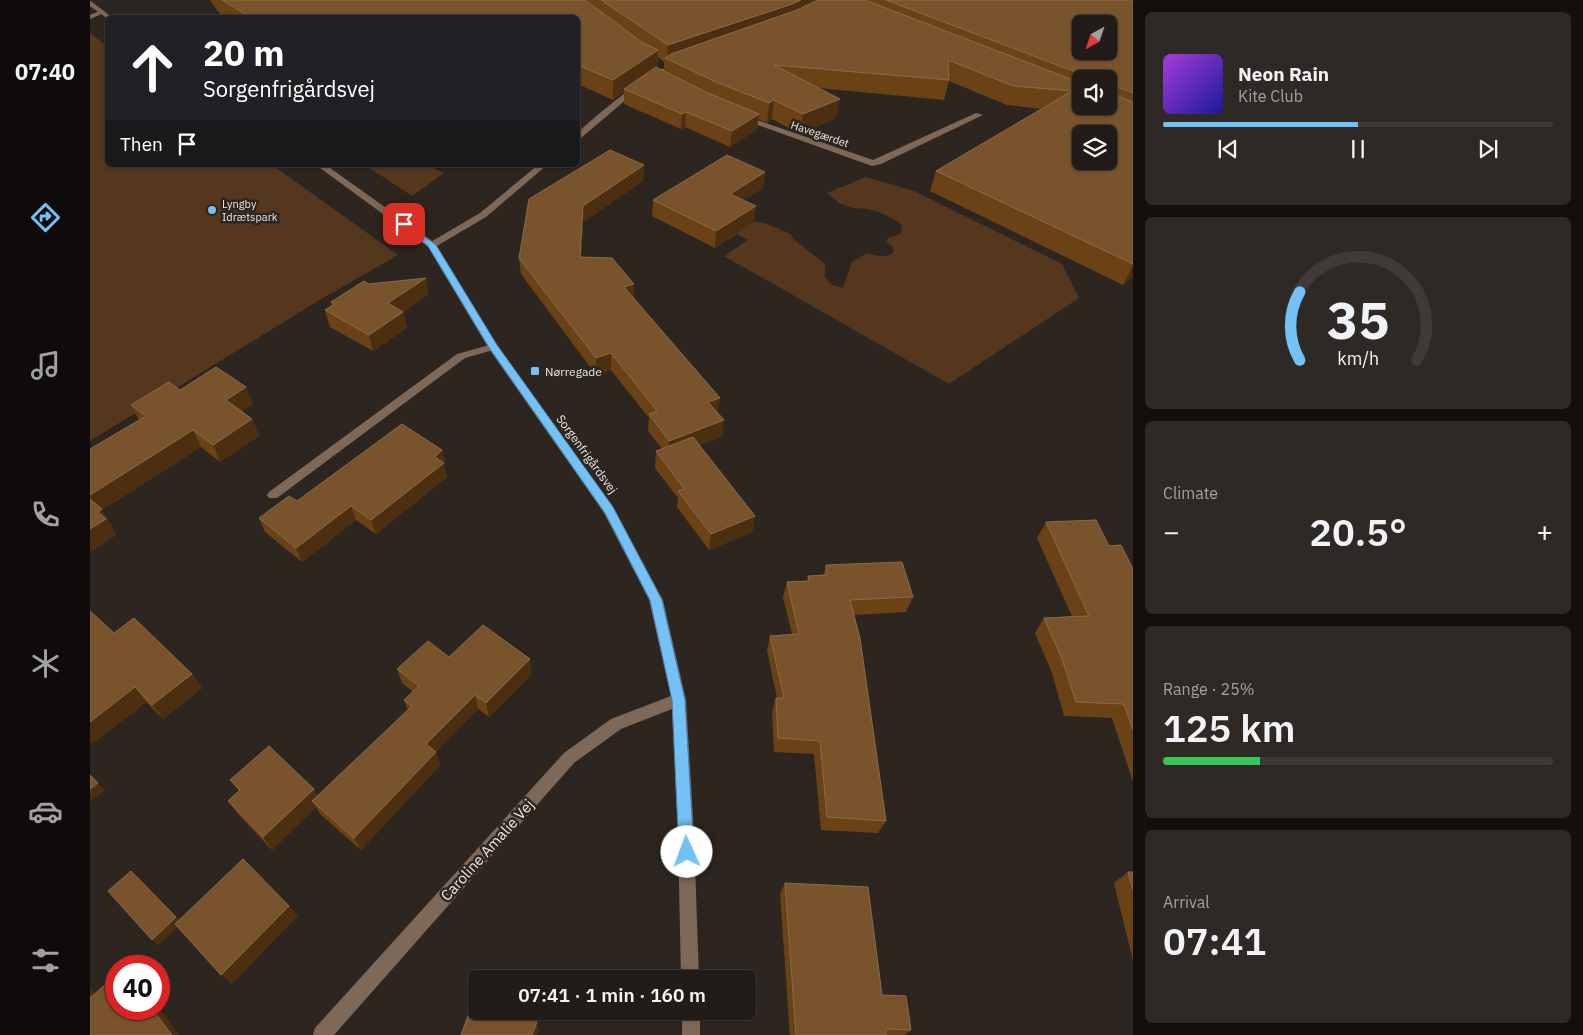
<!DOCTYPE html>
<meta charset="utf-8">
<style>
:root{--surface:#221c18;--page:#2e2925;--text:#f1f3f6;--muted:#a2a1a2;--line:#3f3a37;--accent:#73c1f6}
body{margin:0;font-family:"IBM Plex Sans",sans-serif;background:var(--page);color:var(--text);height:100vh;display:flex;flex-direction:column;font-size:19px;white-space:nowrap}
*{box-sizing:border-box;margin:0}
p{font-size:16px;color:var(--muted)}
.icon{flex:none;width:28px;height:28px;fill:none;stroke:currentColor;stroke-width:2;stroke-linecap:round;stroke-linejoin:round}
.map{position:relative;flex:1;overflow:hidden}
.sheet{display:flex;flex-direction:column;gap:12px;padding:12px;background:#130f0d;width:450px}
.sheet>*{flex:none}
.guide{position:absolute;left:15px;top:15px;width:475px;height:152px;border-radius:8px;box-shadow:0 1px 4px #0004,0 0 0 1px var(--line);background:#202124;color:#fff;overflow:hidden}
.needle{width:32px;rotate:220deg}
.controls{position:absolute;left:982px;top:15px;display:grid;gap:10px}
.controls a{display:grid;place-items:center;width:45px;height:45px;border-radius:8px;background:var(--surface);box-shadow:0 1px 4px #0004,0 0 0 1px var(--line);font-size:25px}
.speed{position:absolute;left:15px;top:955px;display:flex;gap:10px;font-size:25px;font-weight:700;text-align:center}
.speed>*{display:grid;place-content:center;width:65px;height:65px;border-radius:50%;background:var(--surface);box-shadow:0 1px 4px #0004,0 0 0 1px var(--line);line-height:1}
.speed .limit{border:8px solid #d22;background:#fff;color:#111}
.pin{position:absolute;display:grid;place-items:center;width:42px;height:42px;color:#fff;margin:-21px;border-radius:10px;box-shadow:0 2px 8px #0006}
.me{position:absolute;width:55px;margin:-28px;rotate:358deg;stroke-linejoin:round;filter:drop-shadow(0 0 4px #0008)}
.turn{display:flex;align-items:center;gap:18px;height:105px;padding:0 15px;font-size:22px}
.turn .icon{width:65px;height:65px;stroke-width:2.5}
.turn b{display:block;font-size:35px;line-height:42px}
.then{display:flex;align-items:center;height:48px;padding:0 15px;background:#0003;gap:10px;font-size:19px}
.big{font-size:38px;font-weight:600;line-height:1.1}
.sheet .card{flex:1;display:flex;flex-direction:column;justify-content:center;gap:8px;min-width:0;padding:0 18px;border-radius:8px;background:var(--page)}
.sheet .dial{align-items:center;gap:0}
.dial svg{height:130px;overflow:visible;fill:none;stroke:var(--line);stroke-width:7;stroke-linecap:round;text-anchor:middle}
.dial text{fill:var(--text);stroke:none}
.song{display:flex;align-items:center;gap:15px}
.cover{width:60px;height:60px;border-radius:8px;background:linear-gradient(135deg,hsl(280 70% 55%),hsl(240 70% 35%))}
.played{height:5px;border-radius:2px;background:linear-gradient(90deg,var(--accent) 50%,var(--line) 50%)}
.keys{display:flex;justify-content:space-around;direction:ltr}
.heat{display:flex;justify-content:space-between;align-items:center;font-size:28px;direction:ltr}
.charge{height:8px;border-radius:4px;background:linear-gradient(90deg,#34c759 25%,var(--line) 0)}
.trip{position:absolute;left:378px;top:970px;width:288px;height:50px;border-radius:8px;background:var(--surface);box-shadow:0 1px 4px #0004,0 0 0 1px var(--line);font-weight:600;line-height:50px;text-align:center}
main{display:flex;flex:1;min-height:0}
.tab-bar{display:flex;flex-direction:column;width:90px;justify-content:space-around;align-items:center;background:#0e0b0a;color:var(--muted)}
.tab-bar .icon{width:35px;height:35px}
.tab-bar .active{color:var(--accent)}
.tab-bar b{font-size:22px;color:var(--text)}
.map>svg:first-child{display:block}
.green{fill:#55371e}
.lines{fill:none;stroke-linecap:round;stroke-linejoin:round}
.minor{fill:#7e6857;fill-rule:evenodd}
.tertiary{fill:#7e6857;fill-rule:evenodd}
.wall{fill:#6b4215;fill-rule:evenodd}
.shaded-wall{fill:#4c2f10}
.building{fill:#79532b;stroke:#8b6b48;fill-rule:evenodd}
.route{fill:#73c1f6;stroke:#4b7da0}
.poi-dot{fill:#73c1f6;stroke:#2d2620;stroke-width:2}
.labels{text-anchor:middle;dominant-baseline:central;stroke-width:5;stroke-linejoin:round;paint-order:stroke}
.far-street-label{font-size:11px;fill:#ede8e4;stroke:#2d2620}
.far-poi-label{font-size:11px;fill:#ede8e4;stroke:#2d2620;text-anchor:start}
.poi-label{font-size:12px;fill:#ede8e4;stroke:#2d2620;text-anchor:start}
.street-label{font-size:12px;fill:#ede8e4;stroke:#2d2620}
.near-street-label{font-size:15px;fill:#ede8e4;stroke:#2d2620}
</style>
<main>
<nav class="tab-bar">
<b>07:40</b>
<svg class="icon active" aria-label="directions" viewBox="0 0 24 24"><path d="M12 3l9 9-9 9-9-9zM9 14v-3h6M13 9l2 2-2 2"/></svg>
<svg class="icon" aria-label="music" viewBox="0 0 24 24"><path d="M9 18V5l10-2v13"/><circle cx="6" cy="18" r="3"/><circle cx="16" cy="16" r="3"/></svg>
<svg class="icon" aria-label="phone" viewBox="0 0 24 24"><path d="M5 4h4l2 5-3 2q2 4 5 5l2-3 5 2v4C11 20 4 13 5 4z"/></svg>
<svg class="icon" aria-label="climate" viewBox="0 0 24 24"><path d="M12 3v18M4 7l16 10M4 17L20 7"/></svg>
<svg class="icon" aria-label="car" viewBox="0 0 24 24"><path d="M5 17H2v-5l4-1 3-4h7l3 4 3 1v5h-3M9 17h6M6 11h13"/><circle cx="7" cy="17" r="2"/><circle cx="17" cy="17" r="2"/></svg>
<svg class="icon" aria-label="filters" viewBox="0 0 24 24"><path d="M4 7h16M4 17h16"/><circle cx="9" cy="7" r="2"/><circle cx="15" cy="17" r="2"/></svg>
</nav>
<div class="map">
<svg width="1043" height="1035" viewBox="0 0 1043 1035">
<rect width="100%" height="100%" fill="#2d2620"/>
<g class="green">
<polygon points="0,33 17,46 18,165 182,165 308,255 228,301 0,441"/>
<polygon points="275,165 344,165 341,167 354,173 322,196"/>
<path d="M776 177 824 191 972 264 989 298 859 384 634 256 658 240 647 234 638 240 633 237 664 222 675 223 701 234 702 238 735 264V277L742 285 753 288 762 262 777 253C787 256 796 259 804 252L803 247 796 242 798 238 812 233 811 224 796 215 779 209 763 208 749 203 737 193Z"/>
</g>
<g class="lines">
<g class="minor">
<polygon points="12,10 15,12 14,13 0,19 0,15"/>
<path d="M587 62 594 64 551 87 491 138H488V132C519 105 549 79 587 62Z"/>
<polygon points="886,113 893,115 791,164 782,166 648,118 655,116 783,160"/>
<polygon points="448,165 457,165 396,217 345,247 339,247 339,243 390,213"/>
<polygon points="403,344 408,347 407,349 375,358 187,498 179,498 177,495 179,492 367,354"/>
</g>
<g class="tertiary">
<polygon points="0,1 2,2 23,18 18,18 18,19 0,6"/>
<polygon points="226,165 236,165 345,243 407,345 523,507 573,600 596,700 604,835 609,979 591,979 588,835 582,709 531,729 484,763 244,1035 223,1035 225,1028 474,753 521,719 581,696 559,600 514,513 399,349 338,247"/>
<rect x="592" y="1011" width="18" height="24"/>
</g>
</g>
<g class="wall">
<path d="M120 0H1043V276L1033 285 840 191 846 171 952 109 917 105 859 81 854 100 729 88 746 118 710 134 682 119 677 123 668 119 667 129 640 147 595 127 591 129 534 104V92L523 100 490 85 488 18H136L129 13ZM568 57 574 62V71L567 68ZM991 79H1019V106H991Z"/>
<polygon points="554,165 553,181 493,222 491,257 544,298 628,414 632,437 609,445 665,516 662,532 619,550 587,507 588,498 565,468 566,451 572,449 558,431 559,418 521,370 506,375 431,274 429,258"/>
<polygon points="675,172 673,188 653,200 664,222 625,248 562,216 563,200"/>
<polygon points="279,284 339,294 313,312 317,328 283,351 240,327 235,310 242,306 241,302"/>
<polygon points="90,390 163,404 151,411 162,419 169,436 130,462 111,447 12,510 22,526 21,526 26,535 0,552 0,449 49,420 41,405"/>
<polygon points="352,450 355,465 354,466 357,477 286,534 266,520 212,562 175,532 169,518 207,501"/>
<polygon points="956,522 1019,546 1043,569 1043,782 1022,718 974,716 962,673 945,633 954,618 982,616 947,538"/>
<polygon points="736,565 823,597 816,612 764,615 796,821 788,833 731,830 724,754 684,752 682,712 686,698 687,698 677,651 680,636 702,634 693,597 697,582 717,581 718,576 733,576"/>
<polygon points="24,633 102,674 112,688 73,719 56,702 2,744"/>
<polygon points="359,657 442,674 399,717 388,709 346,752 350,765 271,850 230,814 226,807 182,850 148,814 138,801 149,791 140,780 224,789 227,796 318,710 314,700 323,692 312,683 307,669"/>
<polygon points="1038,872 1043,872 1043,961 1024,883"/>
<polygon points="695,883 792,995 821,1030 815,1035 700,1035 690,894"/>
</g>
<g class="shaded-wall">
<polygon points="711,0 744,0 577,59 578,45"/>
<polygon points="568,50 567,69 534,89 534,92 523,100 523,80"/>
<polygon points="490,66 490,85 488,86 488,67"/>
<polygon points="750,99 746,118 710,134 713,114"/>
<polygon points="684,100 682,119 677,123 679,103"/>
<polygon points="596,112 595,127 591,129 592,114"/>
<polygon points="669,114 667,129 640,147 642,131"/>
<polygon points="554,165 553,181 493,222 490,273 490,257 493,206"/>
<polygon points="675,172 673,188 638,210 640,194"/>
<polygon points="666,206 664,222 625,248 626,231"/>
<polygon points="1043,265 1043,276 1033,285"/>
<polygon points="336,278 339,294 313,312 317,328 283,351 279,335 298,303"/>
<polygon points="544,284 544,300 534,287"/>
<polygon points="521,353 521,370 506,375 506,358"/>
<polygon points="156,387 163,404 143,417 136,400"/>
<polygon points="630,398 628,414 618,402"/>
<polygon points="162,419 169,436 130,462 123,445"/>
<polygon points="634,420 632,437 578,457 579,441"/>
<polygon points="103,430 111,447 12,510 22,526 21,526 26,535 0,552 0,495"/>
<polygon points="352,450 355,465 354,466 357,477 286,534 281,520 345,457"/>
<polygon points="261,506 266,520 212,562 206,548"/>
<polygon points="665,516 662,532 619,550 621,534"/>
<polygon points="440,659 442,674 399,717 396,703"/>
<polygon points="102,674 112,688 73,719 62,705"/>
<polygon points="45,687 56,702 2,744 0,742 0,722"/>
<polygon points="385,695 388,709 346,752 350,765 271,850 264,838 336,744"/>
<polygon points="0,775 15,790 0,802"/>
<polygon points="224,789 231,802 222,801 226,807 182,850 173,837"/>
<polygon points="41,871 47,877 92,923 69,945 62,940"/>
<polygon points="199,906 208,916 142,984 131,975"/>
<polygon points="0,987 15,1007 0,999"/>
<polygon points="69,1008 89,1035 82,1035 62,1009"/>
<polygon points="447,1022 449,1030 447,1035 442,1035"/>
</g>
<g class="building">
<polygon points="132,0 495,0 553,43 568,50 523,80 490,66 488,67 488,18 162,18"/>
<polygon points="511,0 711,0 702,4 578,45"/>
<path d="M728 0H775L991 83V106H1019V92L1043 102V264L846 171 982 91 923 86 858 60 859 80 684 65 750 99 713 114 684 100 679 103 626 82 575 58 581 54 707 10ZM991 134H1019V161H991Z"/>
<path d="M796 0H1043V93L1022 85H1019V79H1000L999 77ZM991 24H1019V51H991Z"/>
<polygon points="566,67 618,93 669,114 642,131 596,112 592,114 534,89"/>
<polygon points="520,150 554,165 493,206 490,257 522,258 544,284 534,287 630,398 618,402 634,420 579,441 559,414 567,411 521,353 506,358 429,258 439,199"/>
<polygon points="637,155 675,172 640,194 666,206 626,231 563,200"/>
<polygon points="336,278 298,303 313,312 279,335 235,310 245,304 241,302 274,281 279,284"/>
<polygon points="126,367 156,387 136,400 162,419 123,445 103,430 0,495 0,449 56,416 41,405 79,382 90,390"/>
<polygon points="312,424 352,450 345,457 354,463 281,520 261,506 206,548 169,518 199,496 207,501"/>
<polygon points="603,437 665,516 621,534 588,491 594,489 566,451"/>
<polygon points="0,499 12,509 8,512 16,519 0,529"/>
<polygon points="1006,520 1019,546 1031,545 1043,569 1043,730 1034,704 986,702 972,659 954,618 999,616 956,522"/>
<polygon points="812,562 823,597 760,600 770,638 796,821 737,817 730,741 688,738 686,698 694,698 680,636 709,634 697,582 719,581 718,576 737,575 736,565"/>
<polygon points="0,611 24,633 44,618 102,674 62,705 45,687 0,722"/>
<polygon points="393,625 440,659 396,703 385,695 336,744 346,752 264,838 222,801 322,706 314,700 329,686 307,669 338,641 359,657"/>
<polygon points="179,746 224,789 173,837 138,801 150,790 140,780"/>
<polygon points="0,775 8,783 0,789"/>
<polygon points="153,859 199,906 131,975 85,924"/>
<polygon points="41,871 86,917 62,940 18,891"/>
<polygon points="1038,872 1043,872 1043,890"/>
<polygon points="695,883 778,887 792,995 816,996 821,1030 796,1029 796,1035 706,1035"/>
<polygon points="26,975 26,1009 62,1009 82,1035 0,1035 0,998"/>
<polygon points="384,999 386,1000 386,1011 417,1011 447,1022 442,1035 371,1035"/>
</g>
<polygon class="route" points="314,221 346,245 407,345 523,507 572,600 595,700 604,852 602,858 597,860 591,858 589,852 582,700 560,600 515,513 400,349 338,246 311,225 309,224"/>
<g class="poi-dot">
<circle cx="122" cy="210" r="5"/>
<rect x="440" y="366" width="10" height="10" rx="2.5"/>
</g>
<g class="labels">
<g class="far-street-label">
<text transform="translate(730 134) rotate(19)">Havegærdet</text>
</g>
<g class="far-poi-label">
<text x="132" y="204">Lyngby<tspan x="132" dy="13">Idrætspark</tspan></text>
</g>
<g class="poi-label">
<text x="455" y="371">Nørregade</text>
</g>
<g class="street-label">
<text transform="translate(497 454) rotate(54)">Sorgenfrigårdsvej</text>
</g>
<g class="near-street-label">
<text transform="translate(397 850) rotate(-48)">Caroline Amalie Vej</text>
</g>
</g>
</svg>
<div class="controls">
<a><svg class="needle" viewBox="-14 -14 28 28"><path d="M0-13l5 13h-10z" fill="#e53935"/><path d="M0 13l5-13h-10z" fill="#a2a1a2"/></svg></a>
<a><svg class="icon" aria-label="sound" viewBox="0 0 24 24"><path d="M4 9h4l5-4v14l-5-4H4zM17 9q2 3 0 6"/></svg></a>
<a><svg class="icon" aria-label="layers" viewBox="0 0 24 24"><path d="M12 4l9 5-9 5-9-5zM3 14l9 5 9-5"/></svg></a>
</div>
<div class="speed"><div class="limit">40</div></div>
<div class="pin" style="left:314px;top:224px;background:#d93025"><svg class="icon" aria-label="arrive" viewBox="0 0 24 24"><path d="M6 21V4h12l-3 4 3 4H6"/></svg></div>
<svg class="me" style="left:597px;top:852px" viewBox="-20 -20 40 40"><circle r="19" fill="#fff"/><path d="M0-13L10 11 0 6-10 11z" fill="#73c1f6"/></svg>
<div class="trip">07:41 · 1 min · 160 m</div>
<div class="guide">
<div class="turn"><svg class="icon" aria-label="ahead" viewBox="0 0 24 24"><path d="M12 20V5M6 11l6-6 6 6"/></svg><div><b>20 m</b>Sorgenfrigårdsvej</div></div>
<div class="then">Then<svg class="icon" aria-label="arrive" viewBox="0 0 24 24"><path d="M6 21V4h12l-3 4 3 4H6"/></svg></div>
</div>
</div>
<section class="sheet">
<div class="card">
<div class="song"><i class="cover"></i><div><b>Neon Rain</b><p>Kite Club</p></div></div>
<div class="played"></div>
<div class="keys"><svg class="icon" aria-label="previous" viewBox="0 0 24 24"><path d="M18 5L8 12l10 7zM5 5v14"/></svg><svg class="icon" aria-label="pause" viewBox="0 0 24 24"><path d="M8 5v14M16 5v14"/></svg><svg class="icon" aria-label="next" viewBox="0 0 24 24"><path d="M6 5l10 7-10 7zM19 5v14"/></svg></div>
</div>
<div class="card dial"><svg viewBox="0 0 100 80">
<path d="M14 69A42 42 0 1 1 86 69"/>
<path d="M14 69A42 42 0 0 1 14 27" stroke="#73c1f6"/>
<text x="50" y="56" font-size="32" font-weight="700">35</text>
<text x="50" y="72" font-size="11">km/h</text>
</svg></div>
<div class="card"><p>Climate</p>
<div class="heat"><a>−</a><b class="big">20.5°</b><a>+</a></div>
</div>
<div class="card"><p>Range · 25%</p><b class="big">125 km</b><div class="charge"></div></div>
<div class="card"><p>Arrival</p><b class="big">07:41</b></div>
</section>
</main>
